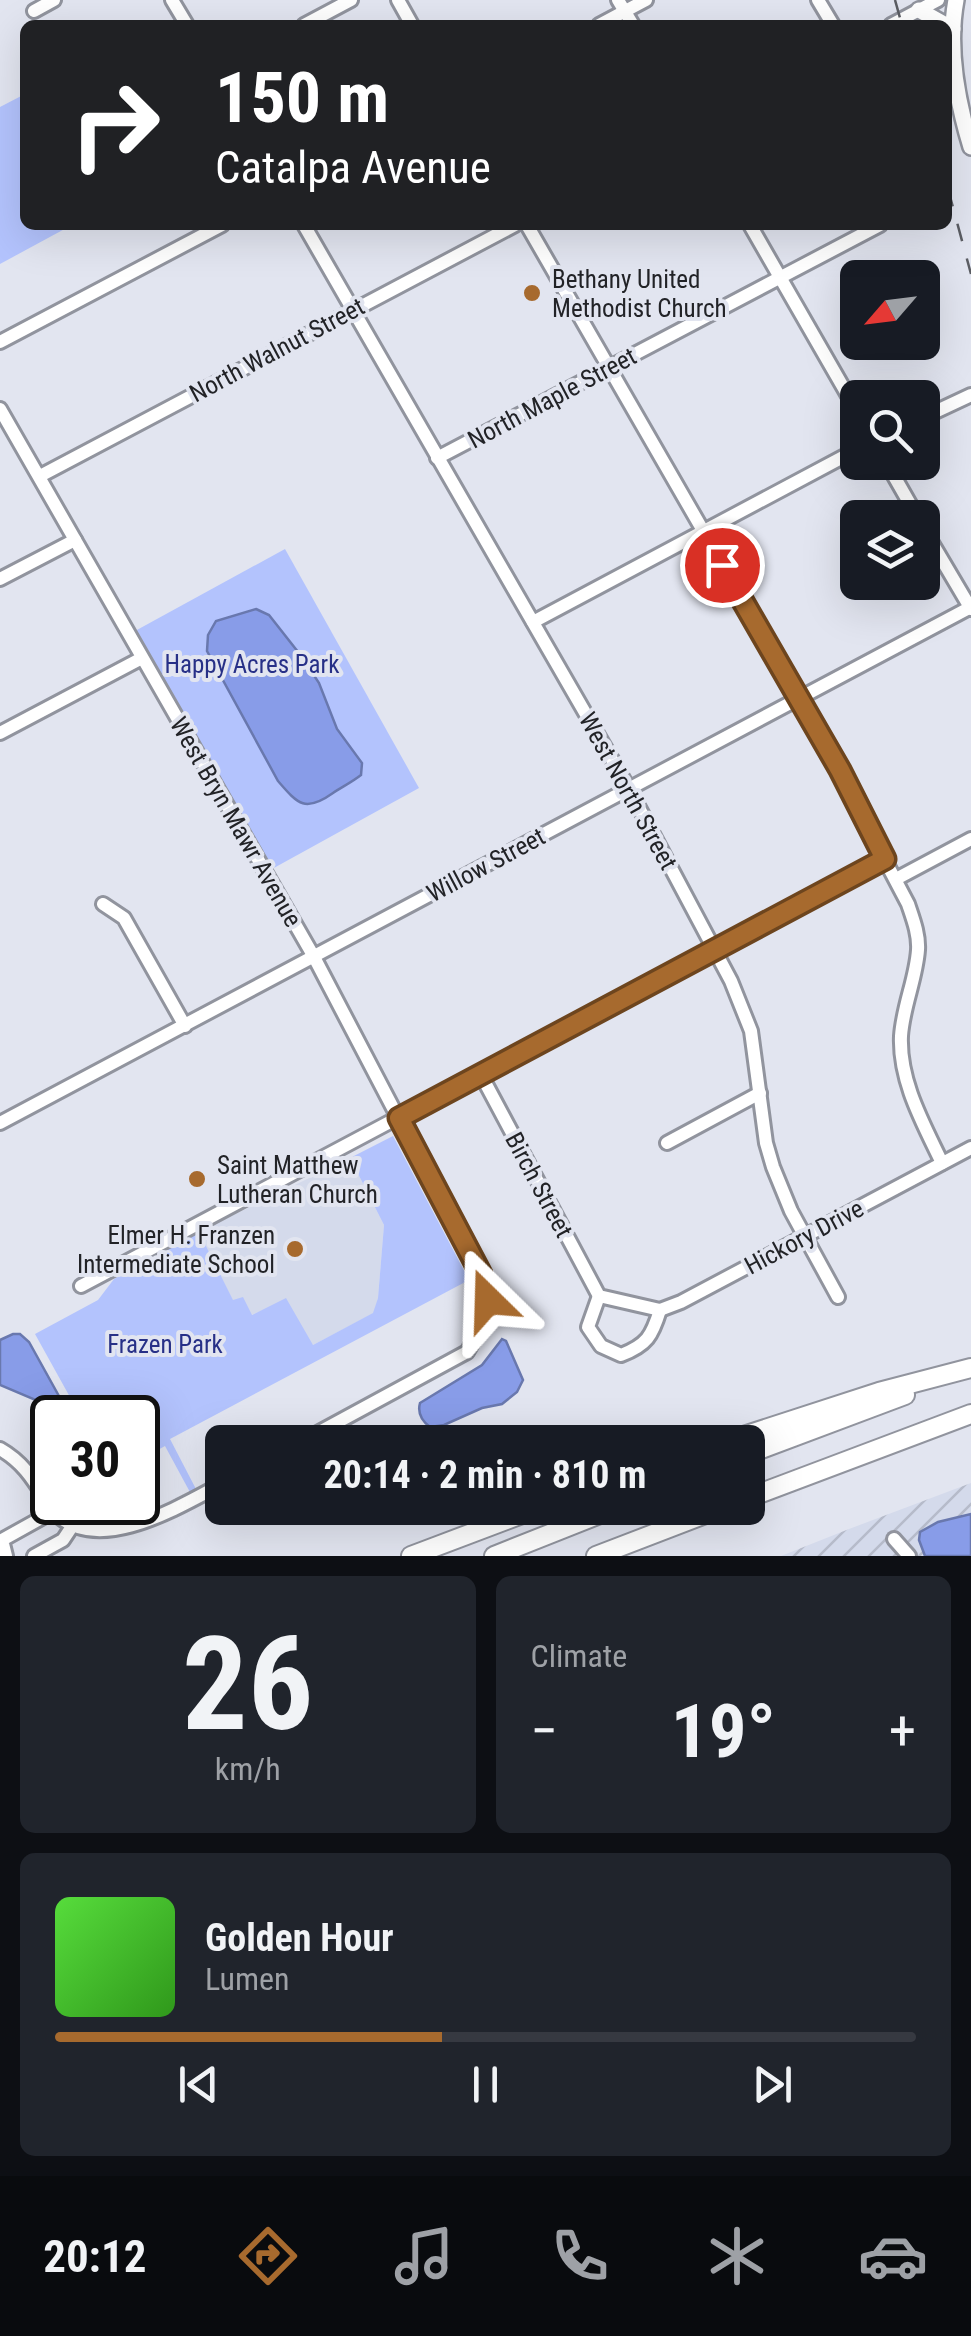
<!DOCTYPE html>
<meta charset="utf-8">
<style>
:root{--surface:#171b24;--page:#20242c;--text:#f1f3f6;--muted:#9ea1a6;--line:#363941;--accent:#a76a2e}
body{margin:0;font-family:"Roboto Condensed",sans-serif;background:var(--page);color:var(--text);height:100vh;display:flex;flex-direction:column;font-size:38px;white-space:nowrap}
*{box-sizing:border-box;margin:0}
p{font-size:32px;color:var(--muted)}
.icon{flex:none;width:55px;height:55px;fill:none;stroke:currentColor;stroke-width:2;stroke-linecap:round;stroke-linejoin:round}
.map{position:relative;height:1556px;overflow:hidden}
.details{display:flex;flex-direction:column;gap:20px;padding:20px;background:#0d0f14;flex:1}
.details>*{flex:none}
.top-card{position:absolute;left:20px;top:20px;width:932px;height:210px;border-radius:15px;box-shadow:0 10px 40px #0002;background:#202124;color:#fff;overflow:hidden}
.needle{width:65px;rotate:242deg}
.controls{position:absolute;left:840px;top:260px;display:grid;gap:20px}
.controls a{display:grid;place-items:center;width:100px;height:100px;border-radius:15px;background:var(--surface);box-shadow:0 10px 40px #0002;font-size:50px}
.speed{position:absolute;left:30px;top:1395px;display:flex;gap:20px;font-size:50px;font-weight:700;text-align:center}
.speed>*{display:grid;place-content:center;width:130px;height:130px;border-radius:50%;background:var(--surface);box-shadow:0 10px 40px #0002;line-height:1}
.speed .limit{border:5px solid #111;border-radius:15px;background:#fff;color:#111}
.pin{position:absolute;display:grid;place-items:center;width:85px;height:85px;color:#fff;margin:-42px;border:5px solid #fff;border-radius:50%;box-shadow:0 2px 10px #0007}
.me{position:absolute;width:110px;margin:-55px;rotate:338deg;stroke-linejoin:round;filter:drop-shadow(0 0 8px #0008)}
.turn{display:flex;align-items:center;gap:35px;height:210px;padding:0 30px;font-size:45px}
.turn .icon{width:130px;height:130px;stroke-width:2.5}
.turn b{display:block;font-size:70px;line-height:85px}
.big{font-size:75px;font-weight:700;line-height:1.1}
.details .tile{flex:1;display:flex;flex-direction:column;justify-content:center;gap:15px;min-width:0;padding:0 35px;border-radius:15px;background:var(--page)}
.details .dial{align-items:center;gap:0}
.dial b{font-size:130px;line-height:1}
.song{display:flex;align-items:center;gap:30px}
.cover{width:120px;height:120px;border-radius:15px;background:linear-gradient(135deg,hsl(110 70% 55%),hsl(110 70% 35%))}
.played{height:10px;border-radius:5px;background:linear-gradient(90deg,var(--accent) 45%,var(--line) 45%)}
.keys{display:flex;justify-content:space-around;direction:ltr}
.heat{display:flex;justify-content:space-between;align-items:center;font-size:55px;direction:ltr}
.details .tiles{flex:1;display:grid;gap:20px;grid-template-columns:1fr 1fr}
.tile:last-child{grid-column:span 2}
.trip{position:absolute;left:205px;top:1425px;width:560px;height:100px;border-radius:15px;background:var(--surface);box-shadow:0 10px 40px #0002;font-weight:700;line-height:100px;text-align:center}
.tabs{display:flex;height:160px;justify-content:space-around;align-items:center;background:#090b0e;color:var(--muted)}
.tabs .icon{width:70px;height:70px}
.tabs .active{color:var(--accent)}
.tabs b{font-size:45px;color:var(--text)}
.map>svg:first-child{display:block}
.built{fill:#d4daeb}
.industrial{fill:url(#industrial-furrows)}
.park{fill:#b3c3fd}
.water{fill:#889ce8;stroke:#6978ae;stroke-width:2.5}
.lines{fill:none;stroke-linecap:round;stroke-linejoin:round}
.minor-casing{stroke:#91949e;stroke-width:18}
.major-casing{stroke:#91949e;stroke-width:20}
.highway-casing{stroke:#91949e;stroke-width:22}
.minor{stroke:#fff;stroke-width:12}
.major{stroke:#fff;stroke-width:15}
.highway{stroke:#fff;stroke-width:18}
.rail{stroke:#5b5d63;stroke-width:2.5;stroke-dasharray:18 18;stroke-linecap:butt}
.route-casing{stroke:#6d451e;stroke-width:25}
.route{stroke:#a76a2e;stroke-width:18}
.poi-dot{fill:#a76a2e;stroke:#e2e5f0;stroke-width:4}
.labels{text-anchor:middle;dominant-baseline:central;stroke-width:8;stroke-linejoin:round;paint-order:stroke}
.poi-label{font-size:25px;fill:#222327;stroke:#e2e5f0;text-anchor:start}
.street-label{font-size:25px;fill:#222327;stroke:#e2e5f0}
.park-label{font-size:25px;fill:#273087;stroke:#e2e5f0}
</style>
<div class="map">
<svg width="971" height="1556" viewBox="0 0 971 1556">
<defs>
<pattern id="industrial-furrows" width="10" height="10" patternUnits="userSpaceOnUse" patternTransform="scale(2.5)"><rect width="10" height="10" fill="#d4daeb"/><path d="M-1 1l2-2M0 10L10 0M9 11l2-2" fill="none" stroke="#b6bbca"/></pattern>
</defs>
<rect width="100%" height="100%" fill="#e2e5f0"/>
<polygon class="built" points="350,1158 384,1225 378,1298 374,1313 313,1345 263,1310 251,1315 233,1301 199,1232"/>
<polygon class="industrial" points="971,1483 971,1556 781,1556 849,1529"/>
<g class="park">
<polygon points="25,94 25,225 72,225 0,264 0,107"/>
<polygon points="285,549 419,788 272,869 135,631"/>
<polygon points="393,1136 469,1280 170,1439 197,1491 191,1494 165,1446 138,1461 138,1418 81,1417 35,1334 98,1300 114,1279 199,1232 233,1300 243,1297 252,1315 286,1298 313,1345 373,1313 378,1298 384,1225 350,1158"/>
</g>
<g class="water">
<path d="M256 609 269 615 302 657 319 683 337 729 362 763 361 775C352 782 342 787 333 793 305 813 298 804 278 781L207 651 208 635 216 621Z"/>
<polygon points="13,1334 20,1334 29,1342 60,1398 59,1410 0,1385 0,1340"/>
<path d="M502 1339 506 1341 523 1380 517 1392 502 1404 482 1408 444 1425 430 1427C422 1421 417 1414 420 1403L482 1365Z"/>
<polygon points="971,1514 971,1556 925,1556 919,1540 920,1532 938,1522"/>
</g>
<g class="lines">
<defs>
<g id="minor">
<polyline points="172,0 187,25"/>
<polyline points="398,0 412,25"/>
<polyline points="618,0 633,25"/>
<polyline points="818,0 833,25"/>
<polyline points="34,11 54,0"/>
<polyline points="304,25 351,0"/>
<polyline points="599,25 646,0"/>
<polyline points="891,25 938,0"/>
<polyline points="304,225 629,789 731,981 751,1031 766,1143 773,1167 791,1211 838,1297"/>
<path d="M527 225 800 699 908 904C913 919 919 934 918 950 916 979 903 1006 901 1036 899 1081 923 1123 942 1163"/>
<polyline points="750,225 858,413"/>
<polyline points="0,342 222,225"/>
<polyline points="0,409 314,957 484,1282 488,1304 486,1320 467,1352 301,1442"/>
<polyline points="922,418 971,395"/>
<polyline points="437,458 880,225"/>
<polyline points="886,462 918,518"/>
<polyline points="40,476 515,225"/>
<polyline points="922,526 971,609"/>
<polyline points="0,579 75,540"/>
<polyline points="533,622 858,449"/>
<polyline points="0,733 142,658"/>
<polyline points="896,879 971,839"/>
<polyline points="103,904 124,918 185,1026"/>
<polyline points="480,1073 599,1296 660,1310 681,1302 971,1148"/>
<polyline points="0,1123 971,607"/>
<polyline points="667,1143 760,1093"/>
<polyline points="81,1286 885,859"/>
<path d="M599 1296 588 1327 601 1346 621 1355C647 1345 652 1336 660 1310"/>
<path d="M0 1449C28 1465 37 1487 55 1513 98 1556 177 1508 222 1484"/>
<polyline points="894,1539 909,1556"/>
<polyline points="6,1556 2,1540 54,1511"/>
<polyline points="34,1556 63,1540 71,1528"/>
</g>
<g id="major">
<path d="M956 0C947 48 957 101 971 147"/>
<polyline points="919,10 953,29"/>
</g>
<g id="highway">
<polyline points="725,1442 879,1392 971,1368"/>
<polyline points="748,1454 905,1395"/>
<polyline points="748,1498 971,1414"/>
<polyline points="411,1556 538,1508"/>
<polyline points="494,1556 615,1508"/>
<polyline points="596,1556 721,1508"/>
</g>
</defs>
<use href="#minor" class="minor-casing"/>
<use href="#major" class="major-casing"/>
<use href="#highway" class="highway-casing"/>
<use href="#minor" class="minor"/>
<use href="#major" class="major"/>
<use href="#highway" class="highway"/>
<g class="rail">
<polyline points="895,0 902,25"/>
<polyline points="948,189 971,274"/>
</g>
</g>
<g class="lines">
<defs>
<polyline id="route" points="488,1300 481,1274 399,1118 885,859 840,770 722,565"/>
</defs>
<use href="#route" class="route-casing"/>
<use href="#route" class="route"/>
</g>
<g class="poi-dot">
<circle cx="532" cy="293" r="10"/>
<circle cx="197" cy="1179" r="10"/>
<circle cx="295" cy="1249" r="10"/>
</g>
<g class="labels">
<g class="poi-label">
<text x="552" y="279">Bethany United<tspan x="552" dy="29">Methodist Church</tspan></text>
<text x="217" y="1165">Saint Matthew<tspan x="217" dy="29">Lutheran Church</tspan></text>
<text x="275" y="1235" text-anchor="end">Elmer H. Franzen<tspan x="275" dy="29">Intermediate School</tspan></text>
</g>
<g class="street-label">
<text transform="translate(277 350) rotate(-28)">North Walnut Street</text>
<text transform="translate(552 398) rotate(-28)">North Maple Street</text>
<text transform="translate(628 791) rotate(61)">West North Street</text>
<text transform="translate(236 822) rotate(60)">West Bryn Mawr Avenue</text>
<text transform="translate(486 865) rotate(-28)">Willow Street</text>
<text transform="translate(539 1185) rotate(62)">Birch Street</text>
<text transform="translate(804 1237) rotate(-28)">Hickory Drive</text>
</g>
<g class="park-label">
<text x="252" y="664">Happy Acres Park</text>
<text x="165" y="1344">Frazen Park</text>
</g>
</g>
</svg>
<div class="controls">
<a><svg class="needle" viewBox="-14 -14 28 28"><path d="M0-13l5 13h-10z" fill="#e53935"/><path d="M0 13l5-13h-10z" fill="#9ea1a6"/></svg></a>
<a><svg class="icon" aria-label="search" viewBox="0 0 24 24"><circle cx="10" cy="10" r="6"/><path d="M15 15l6 6"/></svg></a>
<a><svg class="icon" aria-label="layers" viewBox="0 0 24 24"><path d="M12 4l9 5-9 5-9-5zM3 14l9 5 9-5"/></svg></a>
</div>
<div class="speed"><div class="limit">30</div></div>
<div class="pin" style="left:722px;top:565px;background:#d93025"><svg class="icon" aria-label="arrive" viewBox="0 0 24 24"><path d="M6 21V4h12l-3 4 3 4H6"/></svg></div>
<svg class="me" style="left:488px;top:1300px" viewBox="-20 -20 40 40"><path d="M0-17L14 15 0 8-14 15z" fill="#a76a2e" stroke="#fff" stroke-width="4"/></svg>
<div class="trip">20:14 · 2 min · 810 m</div>
<div class="top-card">
<div class="turn"><svg class="icon" aria-label="right" viewBox="0 0 24 24"><path d="M7 20v-9h11M14 6l5 5-5 5"/></svg><div><b>150 m</b>Catalpa Avenue</div></div>
</div>
</div>
<section class="details">
<div class="tiles">
<div class="tile dial"><b>26</b><p>km/h</p></div>
<div class="tile"><p>Climate</p>
<div class="heat"><a>−</a><b class="big">19°</b><a>+</a></div>
</div>
<div class="tile">
<div class="song"><i class="cover"></i><div><b>Golden Hour</b><p>Lumen</p></div></div>
<div class="played"></div>
<div class="keys"><svg class="icon" aria-label="previous" viewBox="0 0 24 24"><path d="M18 5L8 12l10 7zM5 5v14"/></svg><svg class="icon" aria-label="pause" viewBox="0 0 24 24"><path d="M8 5v14M16 5v14"/></svg><svg class="icon" aria-label="next" viewBox="0 0 24 24"><path d="M6 5l10 7-10 7zM19 5v14"/></svg></div>
</div>
</div>
</section>
<nav class="tabs">
<b>20:12</b>
<svg class="icon active" aria-label="directions" viewBox="0 0 24 24"><path d="M12 3l9 9-9 9-9-9zM9 14v-3h6M13 9l2 2-2 2"/></svg>
<svg class="icon" aria-label="music" viewBox="0 0 24 24"><path d="M9 18V5l10-2v13"/><circle cx="6" cy="18" r="3"/><circle cx="16" cy="16" r="3"/></svg>
<svg class="icon" aria-label="phone" viewBox="0 0 24 24"><path d="M5 4h4l2 5-3 2q2 4 5 5l2-3 5 2v4C11 20 4 13 5 4z"/></svg>
<svg class="icon" aria-label="climate" viewBox="0 0 24 24"><path d="M12 3v18M4 7l16 10M4 17L20 7"/></svg>
<svg class="icon" aria-label="car" viewBox="0 0 24 24"><path d="M5 17H2v-5l4-1 3-4h7l3 4 3 1v5h-3M9 17h6M6 11h13"/><circle cx="7" cy="17" r="2"/><circle cx="17" cy="17" r="2"/></svg>
</nav>
